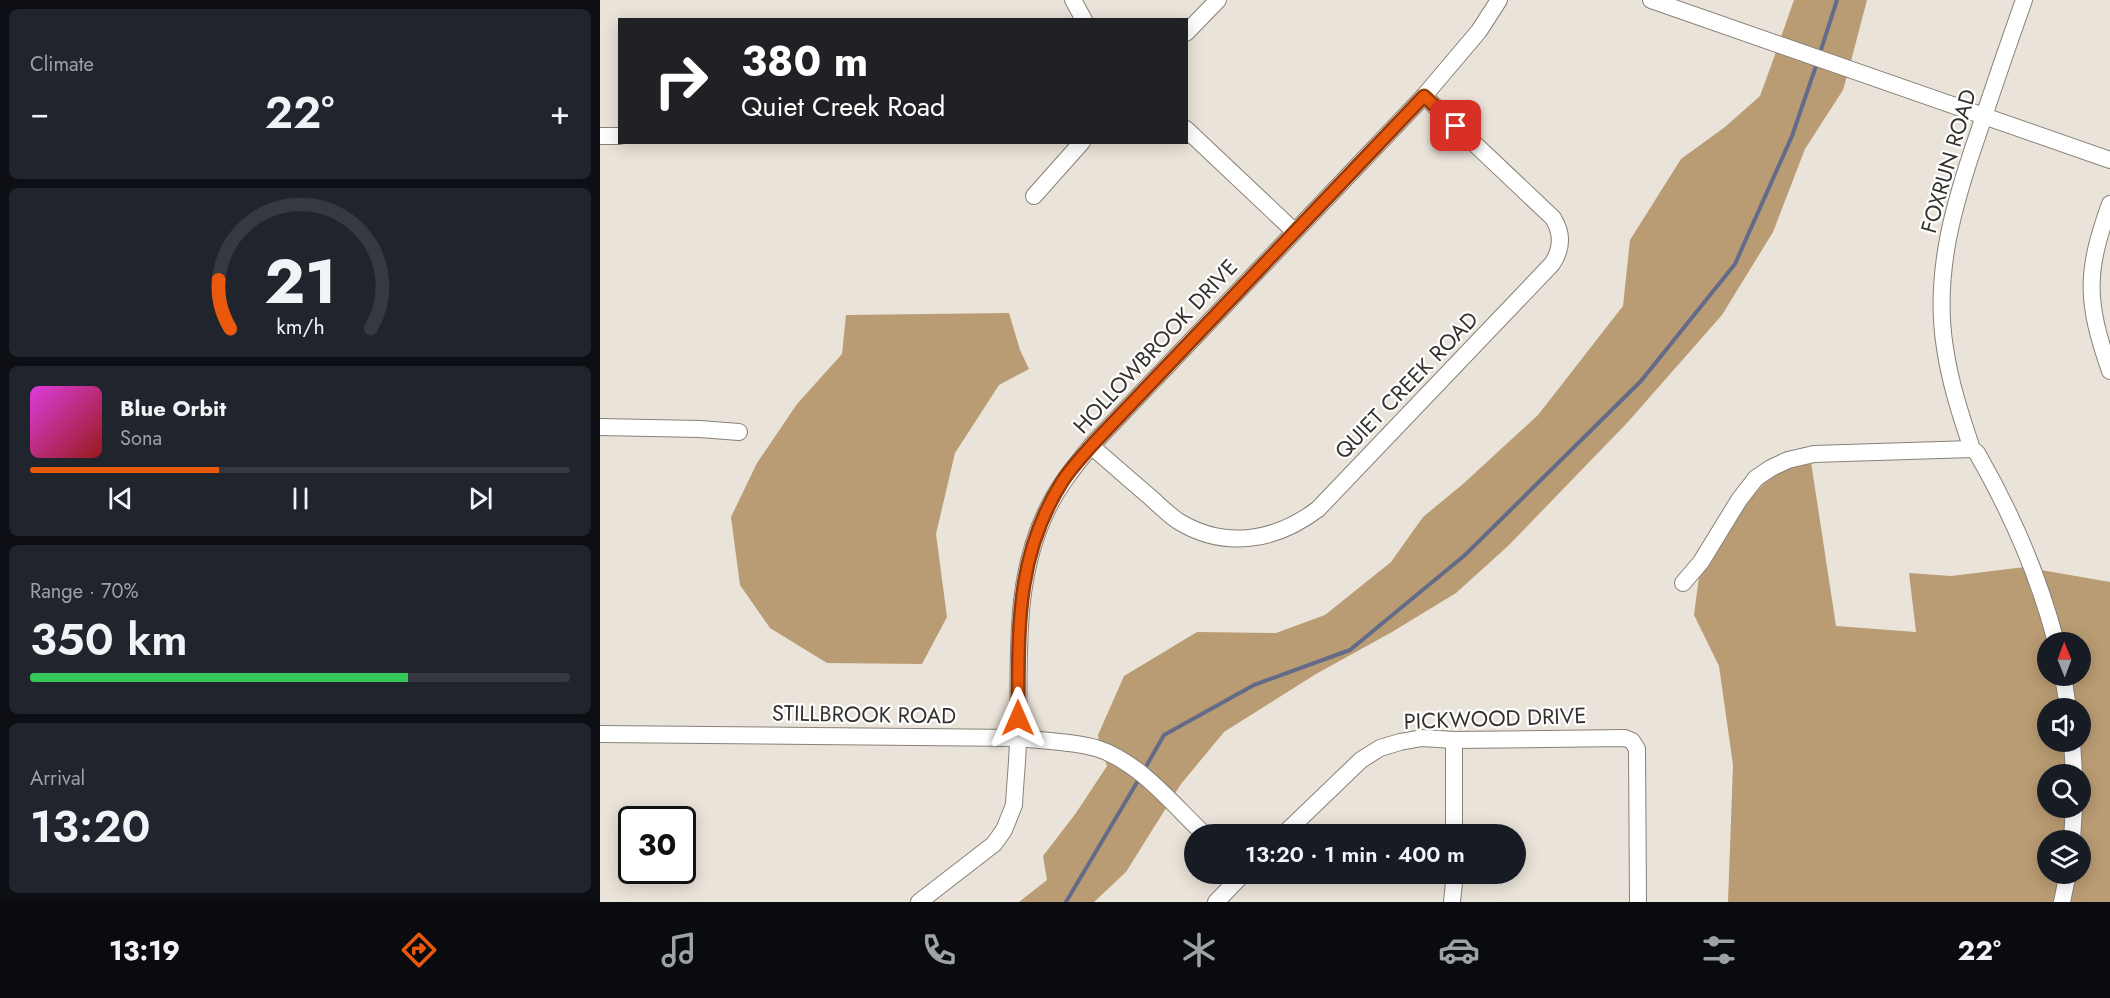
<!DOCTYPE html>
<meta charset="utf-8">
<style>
:root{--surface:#171b24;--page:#20242c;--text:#f1f3f6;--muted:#9ea1a6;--line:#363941;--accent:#ea580c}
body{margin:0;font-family:Jost,sans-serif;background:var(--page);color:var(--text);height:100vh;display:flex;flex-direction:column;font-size:22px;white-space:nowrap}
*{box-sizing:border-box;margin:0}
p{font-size:20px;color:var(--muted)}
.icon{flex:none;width:33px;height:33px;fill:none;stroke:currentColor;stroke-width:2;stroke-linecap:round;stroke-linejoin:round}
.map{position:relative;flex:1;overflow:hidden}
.drawer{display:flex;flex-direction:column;gap:9px;padding:9px;background:#0d0f14;width:600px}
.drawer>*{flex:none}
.banner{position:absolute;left:18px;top:18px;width:570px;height:126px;border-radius:0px;box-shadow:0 3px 15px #0003;background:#202124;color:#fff;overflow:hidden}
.needle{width:39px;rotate:359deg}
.fabs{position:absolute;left:1437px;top:632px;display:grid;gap:12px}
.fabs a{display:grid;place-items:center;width:54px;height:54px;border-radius:50%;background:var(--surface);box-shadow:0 3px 15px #0003;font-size:30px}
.speed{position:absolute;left:18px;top:806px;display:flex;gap:12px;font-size:30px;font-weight:700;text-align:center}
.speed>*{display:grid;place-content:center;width:78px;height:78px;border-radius:50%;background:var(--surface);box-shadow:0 3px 15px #0003;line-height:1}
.speed .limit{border:3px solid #111;border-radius:9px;background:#fff;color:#111}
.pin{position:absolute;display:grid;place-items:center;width:51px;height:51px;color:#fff;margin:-26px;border-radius:12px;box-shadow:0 3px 9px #0006}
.me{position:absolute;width:66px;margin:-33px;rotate:0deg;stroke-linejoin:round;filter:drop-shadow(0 0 4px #0008)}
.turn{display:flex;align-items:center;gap:21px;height:126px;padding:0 24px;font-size:27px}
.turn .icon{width:78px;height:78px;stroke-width:2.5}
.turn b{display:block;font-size:42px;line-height:51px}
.big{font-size:45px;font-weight:600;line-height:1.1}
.drawer .card{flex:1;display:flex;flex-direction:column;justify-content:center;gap:9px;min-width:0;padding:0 21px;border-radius:9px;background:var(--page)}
.drawer .dial{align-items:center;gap:0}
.dial svg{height:156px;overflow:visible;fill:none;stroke:var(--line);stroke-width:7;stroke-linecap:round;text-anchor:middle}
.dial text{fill:var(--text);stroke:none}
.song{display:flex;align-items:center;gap:18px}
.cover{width:72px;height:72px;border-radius:9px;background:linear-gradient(135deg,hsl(300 70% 55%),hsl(0 70% 35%))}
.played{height:6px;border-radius:3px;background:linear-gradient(90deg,var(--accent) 35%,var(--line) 35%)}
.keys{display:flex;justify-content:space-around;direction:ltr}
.heat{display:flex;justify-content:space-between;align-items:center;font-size:33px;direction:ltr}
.charge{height:9px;border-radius:4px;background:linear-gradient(90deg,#34c759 70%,var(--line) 0)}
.trip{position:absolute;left:584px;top:824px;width:342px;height:60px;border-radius:30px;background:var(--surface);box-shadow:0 3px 15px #0003;font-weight:600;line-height:60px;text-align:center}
.menu{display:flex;height:96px;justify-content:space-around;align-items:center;background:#090b0e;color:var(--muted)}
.menu .icon{width:42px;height:42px}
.menu .active{color:var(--accent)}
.menu b{font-size:27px;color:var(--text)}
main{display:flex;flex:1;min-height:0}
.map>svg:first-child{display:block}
.forest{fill:#b99c73}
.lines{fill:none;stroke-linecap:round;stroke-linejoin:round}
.stream{stroke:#646b88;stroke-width:4}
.minor-casing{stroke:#878178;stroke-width:18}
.minor{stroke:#fff;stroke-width:16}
.route-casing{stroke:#983908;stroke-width:15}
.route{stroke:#ea580c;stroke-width:10}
.labels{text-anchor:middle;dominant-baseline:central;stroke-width:4.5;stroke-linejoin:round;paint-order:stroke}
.street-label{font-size:22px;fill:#34312e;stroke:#fff}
</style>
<main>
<section class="drawer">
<div class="card"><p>Climate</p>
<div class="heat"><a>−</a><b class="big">22°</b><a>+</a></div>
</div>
<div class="card dial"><svg viewBox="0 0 100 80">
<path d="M14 69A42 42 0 1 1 86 69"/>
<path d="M14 69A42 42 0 0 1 8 44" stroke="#ea580c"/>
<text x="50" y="56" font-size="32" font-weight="700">21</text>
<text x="50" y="72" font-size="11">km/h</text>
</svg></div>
<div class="card">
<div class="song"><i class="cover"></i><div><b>Blue Orbit</b><p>Sona</p></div></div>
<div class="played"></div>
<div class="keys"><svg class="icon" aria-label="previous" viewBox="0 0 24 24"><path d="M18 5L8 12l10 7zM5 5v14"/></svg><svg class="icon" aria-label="pause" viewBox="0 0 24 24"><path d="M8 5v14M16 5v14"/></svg><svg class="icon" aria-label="next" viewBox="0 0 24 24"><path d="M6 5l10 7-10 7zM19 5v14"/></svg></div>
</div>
<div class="card"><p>Range · 70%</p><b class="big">350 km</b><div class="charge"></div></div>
<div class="card"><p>Arrival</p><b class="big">13:20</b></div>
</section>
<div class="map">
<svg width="1510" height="902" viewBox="0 0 1510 902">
<rect width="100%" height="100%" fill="#eae3d9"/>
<g class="forest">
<polygon points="1194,0 1267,0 1251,61 1181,37"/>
<polygon points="1176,52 1247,76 1243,90 1205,149 1173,232 1122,315 1027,423 908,546 856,593 792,632 716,674 624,732 581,784 574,795 499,742 498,735 524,676 597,632 676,633 725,615 791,562 823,517 863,484 938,415 1023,306 1030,240 1081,159 1125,127 1160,96"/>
<polygon points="409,313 420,350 429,369 399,385 355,453 336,534 347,617 322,664 227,663 170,628 140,585 131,517 157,463 197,404 242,354 246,315"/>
<polygon points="1211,462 1236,626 1316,632 1309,573 1351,576 1425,567 1441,611 1448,642 1448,675 1456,675 1461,708 1448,708 1448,741 1465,741 1467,774 1448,774 1448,807 1467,807 1465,840 1448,840 1448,873 1461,873 1455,902 1128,902 1133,765 1119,666 1094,615 1099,577 1144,506 1167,480 1190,468"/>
<path d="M1441 570 1510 582V902H1469L1475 873H1480V840H1479C1482 795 1480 751 1480 708H1475L1470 675H1480V642H1463Z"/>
<polygon points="505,760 536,779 566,808 526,872 494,902 419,902 447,880 443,856 476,813 507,766"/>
</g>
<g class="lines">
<g class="stream">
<polyline points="1220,53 1237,0"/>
<polyline points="544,770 564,735 654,685 750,650 865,555 1041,381 1135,264 1192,136 1217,63"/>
<polyline points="466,902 539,779"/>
</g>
<defs>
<g id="minor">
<polyline points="473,0 484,20"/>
<polyline points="1051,0 1510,160"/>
<path d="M1424 0C1408 45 1393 89 1378 134 1354 203 1333 274 1345 348 1350 383 1361 416 1372 449L1377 453C1412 514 1438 573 1456 642"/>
<polyline points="586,33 618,0"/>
<polyline points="586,129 694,231"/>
<polyline points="0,136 20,136"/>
<polyline points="434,196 482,142"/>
<path d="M1510 204C1485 273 1486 302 1510 371"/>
<polyline points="0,427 100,429 139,432"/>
<path d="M491 446C511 463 530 480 550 497 559 505 568 514 578 521 625 550 676 541 718 509L952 264C962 249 963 234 953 218L824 96"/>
<polyline points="1083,583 1101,562 1139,500 1156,478 1171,468 1188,460 1214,454 1372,449"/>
<polyline points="1463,675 1468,708"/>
<path d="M0 734 418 738C444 741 471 741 496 748 540 762 572 804 604 834"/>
<polyline points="854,740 854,834"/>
<polyline points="1472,741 1474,774"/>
<polyline points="684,834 761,760 780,748 800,742 822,738 854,740 1025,738 1032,741 1037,749 1038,902"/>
<polyline points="1472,840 1474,807"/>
<path d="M319 902 394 844 404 830 414 805C415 782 418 759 418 736 420 658 412 578 449 506 460 484 475 466 491 446L824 96 879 31 899 0"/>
<polyline points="616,902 644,873"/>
<polyline points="852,902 855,873"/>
<polyline points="1462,902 1468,873"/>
</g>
</defs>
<use href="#minor" class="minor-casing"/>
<use href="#minor" class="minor"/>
</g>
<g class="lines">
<defs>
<path id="route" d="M418 718C419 632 414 558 462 482 470 469 481 458 491 446L824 96 856 126"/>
</defs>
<use href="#route" class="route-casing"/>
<use href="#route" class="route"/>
</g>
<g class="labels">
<g class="street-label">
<text transform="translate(1348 161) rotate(-74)">FOXRUN ROAD</text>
<text transform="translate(555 346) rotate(-47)">HOLLOWBROOK DRIVE</text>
<text transform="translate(806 385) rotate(-46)">QUIET CREEK ROAD</text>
<text transform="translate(264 714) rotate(1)">STILLBROOK ROAD</text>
<text transform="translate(895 718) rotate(-2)">PICKWOOD DRIVE</text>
</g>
</g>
</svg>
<div class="fabs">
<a><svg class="needle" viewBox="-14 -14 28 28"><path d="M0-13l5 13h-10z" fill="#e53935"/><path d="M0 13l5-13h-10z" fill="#9ea1a6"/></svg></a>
<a><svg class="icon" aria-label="sound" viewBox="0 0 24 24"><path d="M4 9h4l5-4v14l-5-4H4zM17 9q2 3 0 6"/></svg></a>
<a><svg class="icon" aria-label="search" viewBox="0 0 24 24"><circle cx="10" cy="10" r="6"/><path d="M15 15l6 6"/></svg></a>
<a><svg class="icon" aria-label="layers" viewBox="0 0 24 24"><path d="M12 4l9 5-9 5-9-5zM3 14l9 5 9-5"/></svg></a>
</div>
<div class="speed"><div class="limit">30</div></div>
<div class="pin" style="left:856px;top:126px;background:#d93025"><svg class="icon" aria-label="arrive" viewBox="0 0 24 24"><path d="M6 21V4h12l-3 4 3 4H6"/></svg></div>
<svg class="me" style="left:418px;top:718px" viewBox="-20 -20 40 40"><path d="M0-17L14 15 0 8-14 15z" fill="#ea580c" stroke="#fff" stroke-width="4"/></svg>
<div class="trip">13:20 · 1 min · 400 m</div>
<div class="banner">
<div class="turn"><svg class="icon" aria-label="right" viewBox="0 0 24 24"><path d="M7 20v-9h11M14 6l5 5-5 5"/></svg><div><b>380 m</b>Quiet Creek Road</div></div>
</div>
</div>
</main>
<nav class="menu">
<b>13:19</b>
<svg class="icon active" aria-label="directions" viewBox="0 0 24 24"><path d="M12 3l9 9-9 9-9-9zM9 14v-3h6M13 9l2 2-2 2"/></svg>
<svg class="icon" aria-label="music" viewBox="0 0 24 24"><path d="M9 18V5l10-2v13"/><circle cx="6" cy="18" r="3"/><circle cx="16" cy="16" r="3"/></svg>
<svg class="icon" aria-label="phone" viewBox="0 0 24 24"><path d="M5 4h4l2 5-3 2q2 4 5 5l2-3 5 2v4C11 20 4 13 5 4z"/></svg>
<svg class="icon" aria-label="climate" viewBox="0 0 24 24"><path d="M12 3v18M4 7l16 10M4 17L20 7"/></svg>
<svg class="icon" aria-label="car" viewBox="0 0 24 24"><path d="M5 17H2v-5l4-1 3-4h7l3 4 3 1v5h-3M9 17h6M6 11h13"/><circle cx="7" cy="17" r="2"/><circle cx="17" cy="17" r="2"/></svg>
<svg class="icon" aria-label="filters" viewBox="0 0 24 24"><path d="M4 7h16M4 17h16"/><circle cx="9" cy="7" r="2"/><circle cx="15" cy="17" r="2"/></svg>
<b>22°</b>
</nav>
